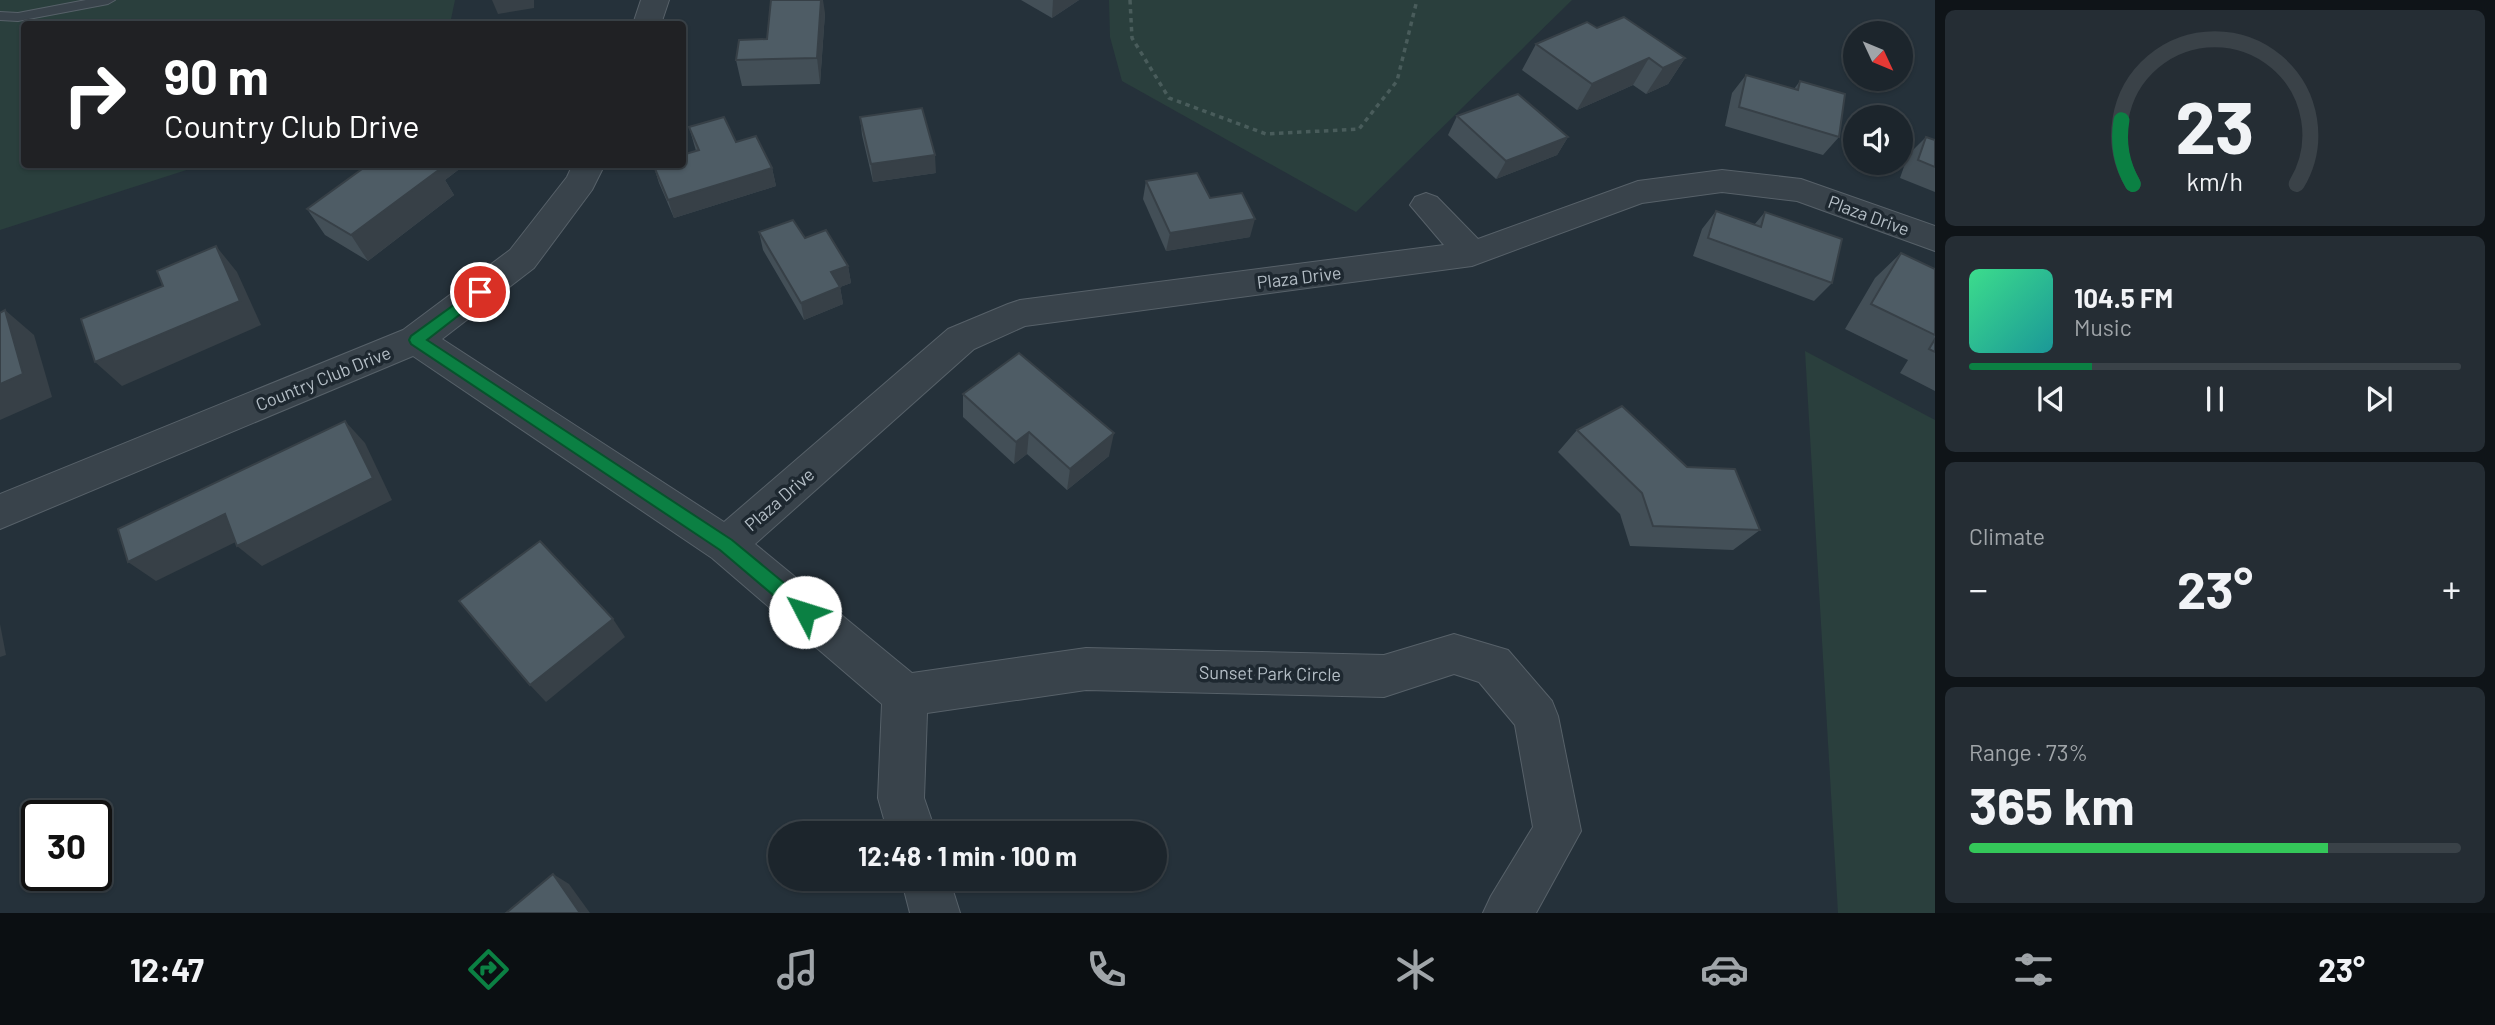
<!DOCTYPE html>
<meta charset="utf-8">
<style>
:root{--surface:#1c252c;--page:#252d34;--text:#f1f3f6;--muted:#a0a5a9;--line:#3a4248;--accent:#0b8043}
body{margin:0;font-family:Barlow,sans-serif;background:var(--page);color:var(--text);height:100vh;display:flex;flex-direction:column;font-size:26px;white-space:nowrap}
*{box-sizing:border-box;margin:0}
p{font-size:23px;color:var(--muted)}
.icon{flex:none;width:38px;height:38px;fill:none;stroke:currentColor;stroke-width:2;stroke-linecap:round;stroke-linejoin:round}
.map{position:relative;flex:1;overflow:hidden}
.drawer{display:flex;flex-direction:column;gap:10px;padding:10px;background:#0f1418;width:560px}
.drawer>*{flex:none}
.guide{position:absolute;left:21px;top:21px;width:665px;height:147px;border-radius:7px;box-shadow:0 2px 5px #0004,0 0 0 2px var(--line);background:#202124;color:#fff;overflow:hidden}
.needle{width:46px;rotate:134deg}
.controls{position:absolute;left:1843px;top:21px;display:grid;gap:14px}
.controls a{display:grid;place-items:center;width:70px;height:70px;border-radius:50%;background:var(--surface);box-shadow:0 2px 5px #0004,0 0 0 2px var(--line);font-size:35px}
.speed{position:absolute;left:21px;top:800px;display:flex;gap:14px;font-size:35px;font-weight:700;text-align:center}
.speed>*{display:grid;place-content:center;width:91px;height:91px;border-radius:50%;background:var(--surface);box-shadow:0 2px 5px #0004,0 0 0 2px var(--line);line-height:1}
.speed .limit{border:4px solid #111;border-radius:10px;background:#fff;color:#111}
.pin{position:absolute;display:grid;place-items:center;width:60px;height:60px;color:#fff;margin:-30px;border:4px solid #fff;border-radius:50%;box-shadow:0 2px 7px #0007}
.me{position:absolute;width:77px;margin:-38px;rotate:310deg;stroke-linejoin:round;filter:drop-shadow(0 0 5px #0008)}
.turn{display:flex;align-items:center;gap:24px;height:147px;padding:0 28px;font-size:32px}
.turn .icon{width:91px;height:91px;stroke-width:2.5}
.turn b{display:block;font-size:49px;line-height:60px}
.big{font-size:52px;font-weight:700;line-height:1.1}
.drawer .tile{flex:1;display:flex;flex-direction:column;justify-content:center;gap:10px;min-width:0;padding:0 24px;border-radius:10px;background:var(--page)}
.drawer .dial{align-items:center;gap:0}
.dial svg{height:182px;overflow:visible;fill:none;stroke:var(--line);stroke-width:7;stroke-linecap:round;text-anchor:middle}
.dial text{fill:var(--text);stroke:none}
.song{display:flex;align-items:center;gap:21px}
.cover{width:84px;height:84px;border-radius:10px;background:linear-gradient(135deg,hsl(150 70% 55%),hsl(180 70% 35%))}
.played{height:7px;border-radius:4px;background:linear-gradient(90deg,var(--accent) 25%,var(--line) 25%)}
.keys{display:flex;justify-content:space-around;direction:ltr}
.heat{display:flex;justify-content:space-between;align-items:center;font-size:38px;direction:ltr}
.charge{height:10px;border-radius:5px;background:linear-gradient(90deg,#34c759 73%,var(--line) 0)}
.trip{position:absolute;left:768px;top:821px;width:399px;height:70px;border-radius:35px;background:var(--surface);box-shadow:0 2px 5px #0004,0 0 0 2px var(--line);font-weight:700;line-height:70px;text-align:center}
.dock{display:flex;height:112px;justify-content:space-around;align-items:center;background:#0b0f12;color:var(--muted)}
.dock .icon{width:49px;height:49px}
.dock .active{color:var(--accent)}
.dock b{font-size:32px;color:var(--text)}
main{display:flex;flex:1;min-height:0}
.map>svg:first-child{display:block}
.green{fill:#2a3f3d}
.lines{fill:none;stroke-linecap:round;stroke-linejoin:round}
.lane-casing{stroke:#576169;stroke-width:2}
.street-casing{stroke:#576169;stroke-width:2}
.path{stroke:#495c5b;stroke-width:3.5;stroke-dasharray:4.5 4.5;stroke-linecap:butt}
.lane{fill:#39434b;fill-rule:evenodd}
.street{fill:#39434b;fill-rule:evenodd}
.wall{fill:#434f57}
.shaded-wall{fill:#374047}
.building{fill:#4e5c65;stroke:#374047;stroke-width:2}
.route{fill:#0b8043;stroke:#07532c;stroke-width:2}
.labels{text-anchor:middle;dominant-baseline:central;stroke-width:7;stroke-linejoin:round;paint-order:stroke}
.street-label{font-size:18px;fill:#b4bec6;stroke:#1e2830}
</style>
<main>
<div class="map">
<svg width="1935" height="913" viewBox="0 0 1935 913">
<rect width="100%" height="100%" fill="#25313a"/>
<g class="green">
<polygon points="0,0 455,0 450,24 24,24 24,164 202,165 0,230"/>
<polygon points="1109,0 1572,0 1356,212 1122,81 1110,37"/>
<polygon points="1805,351 1935,420 1935,913 1838,913"/>
</g>
<g class="lines">
<defs>
<polygon id="lane" points="86,0 115,0 108,4 18,21 0,20 0,12 18,13"/>
<g id="street">
<polygon points="641,0 669,0 661,24 633,24"/>
<polygon points="573,164 605,164 592,190 534,268 442,339 724,522 948,329 1008,304 1020,300 1444,245 1410,205 1415,197 1426,193 1437,197 1478,239 1638,181 1722,170 1801,179 1935,226 1935,251 1797,201 1722,192 1642,203 1472,266 1025,326 974,349 755,544 912,673 1086,648 1384,655 1454,634 1508,650 1552,701 1558,716 1581,831 1536,913 1483,913 1491,896 1533,827 1515,725 1479,682 1454,674 1384,697 1086,690 927,713 924,798 936,833 888,833 878,798 882,704 712,558 413,356 0,529 0,494 403,330 510,250 567,177"/>
<polygon points="901,878 949,878 960,913 910,913"/>
</g>
</defs>
<use href="#lane" class="lane-casing"/>
<use href="#street" class="street-casing"/>
<polyline class="path" points="1130,0 1132,38 1169,98 1266,134 1359,129 1397,81 1417,0"/>
<use href="#lane" class="lane"/>
<use href="#street" class="street"/>
</g>
<g class="wall">
<polygon points="1021,0 1079,0 1052,18"/>
<polygon points="825,13 820,84 742,86 736,60 767,39"/>
<polygon points="1597,28 1685,58 1668,84 1646,94 1633,85 1577,110 1522,70 1536,44"/>
<polygon points="1746,75 1794,89 1800,81 1839,137 1823,155 1725,126 1732,93"/>
<polygon points="1457,116 1568,137 1557,155 1496,179 1448,135"/>
<polygon points="860,117 936,173 873,182 862,135"/>
<polygon points="689,127 736,142 772,168 776,186 674,218 659,183 653,164 696,151"/>
<polygon points="1926,137 1935,140 1935,192 1900,178 1908,155"/>
<polygon points="369,164 461,164 462,167 445,180 454,195 368,261 325,235 307,209"/>
<polygon points="1146,181 1210,198 1250,237 1166,251 1143,199"/>
<polygon points="1716,211 1754,225 1765,212 1832,283 1814,301 1693,256 1702,229"/>
<polygon points="759,232 805,238 848,266 851,283 840,287 843,304 804,320 763,250"/>
<polygon points="1901,253 1935,269 1935,391 1900,373 1908,360 1845,329 1875,278"/>
<polygon points="963,394 1109,456 1067,490 1027,454 1014,464 963,417"/>
<polygon points="1577,430 1687,467 1760,530 1733,550 1630,546 1620,514 1558,452"/>
</g>
<g class="shaded-wall">
<polygon points="492,0 534,0 534,8 498,14"/>
<polygon points="821,0 823,0 825,13 820,84 817,58"/>
<polygon points="1053,0 1079,0 1052,18"/>
<polygon points="1649,58 1633,85 1577,110 1592,84"/>
<polygon points="1685,58 1668,84 1646,94 1663,68"/>
<polygon points="1568,137 1557,155 1496,179 1506,161"/>
<polygon points="935,155 936,173 873,182 871,164"/>
<polygon points="425,164 461,164 462,167 445,180 454,195 368,261 351,235"/>
<polygon points="772,168 776,186 674,218 668,200"/>
<polygon points="1255,219 1250,237 1166,251 1170,233"/>
<polygon points="216,246 237,272 261,325 122,386 95,362"/>
<polygon points="848,266 851,283 840,287 843,304 804,320 801,303 831,272"/>
<polygon points="5,310 34,335 52,397 0,420 0,384"/>
<polygon points="345,421 365,443 392,500 262,566 237,546"/>
<polygon points="1029,432 1027,454 1014,464 1016,442"/>
<polygon points="1114,433 1109,456 1067,490 1070,469"/>
<polygon points="225,514 250,535 156,581 128,562"/>
<polygon points="613,619 625,637 546,702 530,685"/>
<polygon points="0,624 6,655 0,657"/>
<polygon points="553,874 569,884 590,913 580,913"/>
</g>
<g class="building">
<polygon points="771,0 821,0 817,58 736,60 739,40 767,39"/>
<polygon points="1624,17 1685,58 1663,68 1649,58 1592,84 1536,44 1587,22 1597,28"/>
<polygon points="451,20 460,24 445,24"/>
<polygon points="1746,75 1798,90 1800,81 1845,94 1839,137 1739,107"/>
<polygon points="1518,94 1568,137 1506,161 1457,116"/>
<polygon points="922,108 935,155 871,164 860,117"/>
<polygon points="724,117 736,142 756,136 772,168 668,200 653,164 682,164 682,155 699,150 689,127"/>
<polygon points="1926,137 1935,140 1935,167 1918,160"/>
<polygon points="369,164 431,164 440,169 351,235 307,209"/>
<polygon points="1197,173 1210,198 1242,193 1255,219 1170,233 1146,181"/>
<polygon points="1716,211 1761,227 1765,212 1842,239 1832,283 1708,238"/>
<polygon points="793,220 805,238 826,230 848,266 831,272 840,287 801,303 759,232"/>
<polygon points="216,246 240,301 95,362 81,319 163,286 157,271"/>
<polygon points="1901,253 1935,269 1935,335 1871,304"/>
<polygon points="5,310 23,374 0,384 0,313"/>
<polygon points="1935,339 1935,352 1929,349"/>
<polygon points="1019,353 1114,433 1070,469 1029,432 1016,442 963,394"/>
<polygon points="1622,406 1687,467 1735,469 1760,530 1653,526 1642,493 1577,430"/>
<polygon points="345,421 373,478 237,546 225,514 128,562 118,529"/>
<polygon points="540,541 613,619 530,685 459,601"/>
<polygon points="553,874 580,913 506,913"/>
</g>
<polygon class="route" points="480,286 485,288 485,295 427,340 732,540 812,606 814,612 812,617 805,620 799,617 720,550 411,344 409,340 411,336"/>
<g class="labels">
<g class="street-label">
<text transform="translate(1869 215) rotate(20)">Plaza Drive</text>
<text transform="translate(1299 277) rotate(-7)">Plaza Drive</text>
<text transform="translate(323 378) rotate(-22)">Country Club Drive</text>
<text transform="translate(779 499) rotate(-41)">Plaza Drive</text>
<text transform="translate(1270 673) rotate(1)">Sunset Park Circle</text>
</g>
</g>
</svg>
<div class="controls">
<a><svg class="needle" viewBox="-14 -14 28 28"><path d="M0-13l5 13h-10z" fill="#e53935"/><path d="M0 13l5-13h-10z" fill="#a0a5a9"/></svg></a>
<a><svg class="icon" aria-label="sound" viewBox="0 0 24 24"><path d="M4 9h4l5-4v14l-5-4H4zM17 9q2 3 0 6"/></svg></a>
</div>
<div class="speed"><div class="limit">30</div></div>
<div class="pin" style="left:480px;top:292px;background:#d93025"><svg class="icon" aria-label="arrive" viewBox="0 0 24 24"><path d="M6 21V4h12l-3 4 3 4H6"/></svg></div>
<svg class="me" style="left:805px;top:612px" viewBox="-20 -20 40 40"><circle r="19" fill="#fff"/><path d="M0-13L10 11 0 6-10 11z" fill="#0b8043"/></svg>
<div class="trip">12:48 · 1 min · 100 m</div>
<div class="guide">
<div class="turn"><svg class="icon" aria-label="right" viewBox="0 0 24 24"><path d="M7 20v-9h11M14 6l5 5-5 5"/></svg><div><b>90 m</b>Country Club Drive</div></div>
</div>
</div>
<section class="drawer">
<div class="tile dial"><svg viewBox="0 0 100 80">
<path d="M14 69A42 42 0 1 1 86 69"/>
<path d="M14 69A42 42 0 0 1 9 41" stroke="#0b8043"/>
<text x="50" y="56" font-size="32" font-weight="700">23</text>
<text x="50" y="72" font-size="11">km/h</text>
</svg></div>
<div class="tile">
<div class="song"><i class="cover"></i><div><b>104.5 FM</b><p>Music</p></div></div>
<div class="played"></div>
<div class="keys"><svg class="icon" aria-label="previous" viewBox="0 0 24 24"><path d="M18 5L8 12l10 7zM5 5v14"/></svg><svg class="icon" aria-label="pause" viewBox="0 0 24 24"><path d="M8 5v14M16 5v14"/></svg><svg class="icon" aria-label="next" viewBox="0 0 24 24"><path d="M6 5l10 7-10 7zM19 5v14"/></svg></div>
</div>
<div class="tile"><p>Climate</p>
<div class="heat"><a>−</a><b class="big">23°</b><a>+</a></div>
</div>
<div class="tile"><p>Range · 73%</p><b class="big">365 km</b><div class="charge"></div></div>
</section>
</main>
<nav class="dock">
<b>12:47</b>
<svg class="icon active" aria-label="directions" viewBox="0 0 24 24"><path d="M12 3l9 9-9 9-9-9zM9 14v-3h6M13 9l2 2-2 2"/></svg>
<svg class="icon" aria-label="music" viewBox="0 0 24 24"><path d="M9 18V5l10-2v13"/><circle cx="6" cy="18" r="3"/><circle cx="16" cy="16" r="3"/></svg>
<svg class="icon" aria-label="phone" viewBox="0 0 24 24"><path d="M5 4h4l2 5-3 2q2 4 5 5l2-3 5 2v4C11 20 4 13 5 4z"/></svg>
<svg class="icon" aria-label="climate" viewBox="0 0 24 24"><path d="M12 3v18M4 7l16 10M4 17L20 7"/></svg>
<svg class="icon" aria-label="car" viewBox="0 0 24 24"><path d="M5 17H2v-5l4-1 3-4h7l3 4 3 1v5h-3M9 17h6M6 11h13"/><circle cx="7" cy="17" r="2"/><circle cx="17" cy="17" r="2"/></svg>
<svg class="icon" aria-label="filters" viewBox="0 0 24 24"><path d="M4 7h16M4 17h16"/><circle cx="9" cy="7" r="2"/><circle cx="15" cy="17" r="2"/></svg>
<b>23°</b>
</nav>
